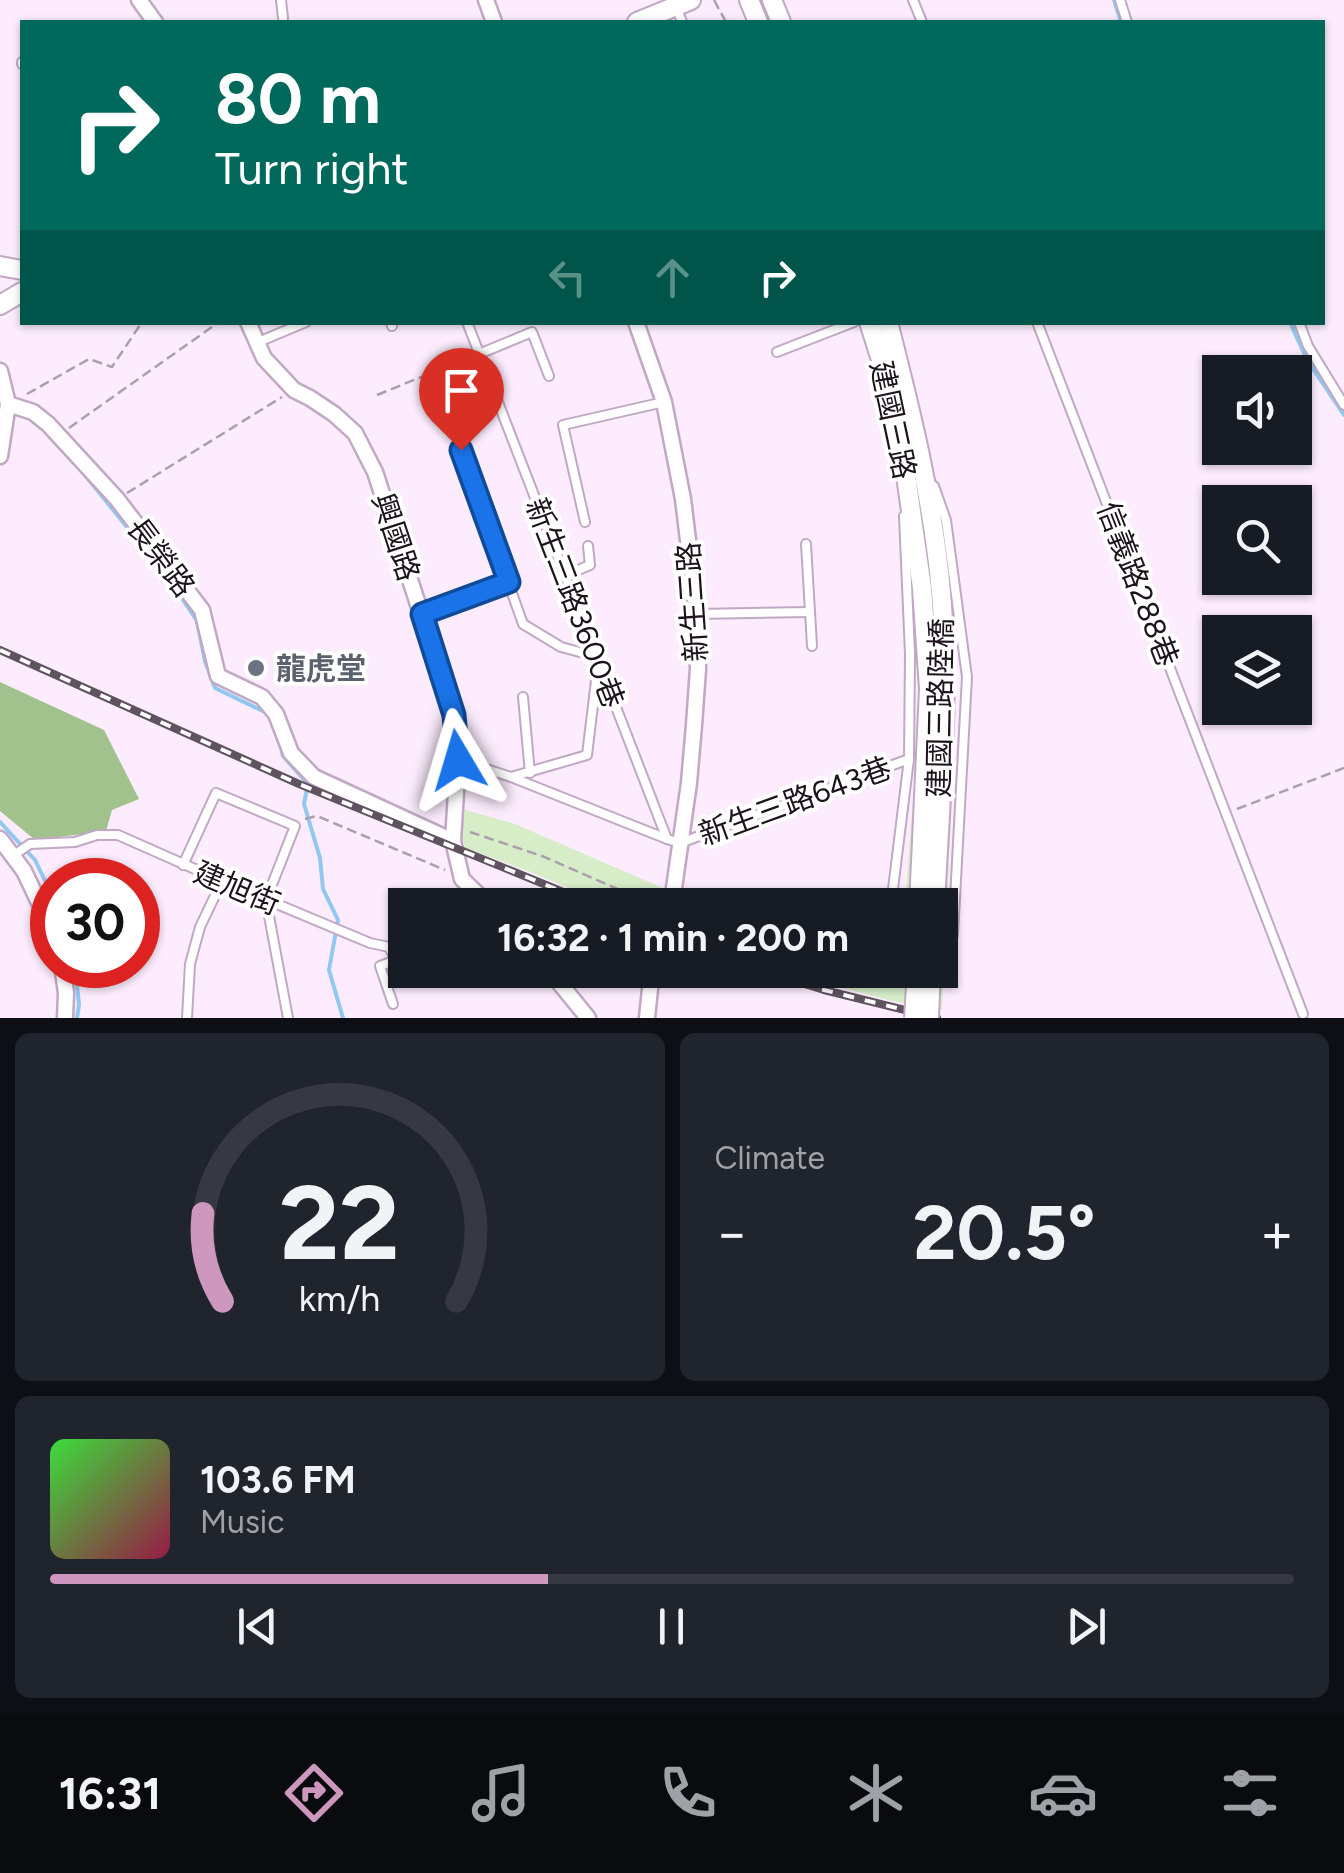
<!DOCTYPE html>
<meta charset="utf-8">
<style>
:root{--surface:#171b24;--page:#20242c;--text:#f1f3f6;--muted:#9ea1a6;--line:#363941;--accent:#ce97be}
body{margin:0;font-family:Figtree,"Noto Sans TC",sans-serif;background:var(--page);color:var(--text);height:100vh;display:flex;flex-direction:column;font-size:38px;white-space:nowrap}
*{box-sizing:border-box;margin:0}
p{font-size:32px;color:var(--muted)}
.icon{flex:none;width:55px;height:55px;fill:none;stroke:currentColor;stroke-width:2;stroke-linecap:round;stroke-linejoin:round}
.map{position:relative;height:1018px;overflow:hidden}
.sheet{display:flex;flex-direction:column;gap:15px;padding:15px;background:#0d0f14;flex:1}
.sheet>*{flex:none}
.guide{position:absolute;left:20px;top:20px;width:1305px;height:305px;border-radius:0px;box-shadow:0 2px 8px #0004;background:#00695c;color:#fff;overflow:hidden}
.controls{position:absolute;left:1202px;top:355px;display:grid;gap:20px}
.controls a{display:grid;place-items:center;width:110px;height:110px;border-radius:0px;background:var(--surface);box-shadow:0 2px 8px #0004;font-size:50px}
.speed{position:absolute;left:30px;top:858px;display:flex;gap:20px;font-size:50px;font-weight:700;text-align:center}
.speed>*{display:grid;place-content:center;width:130px;height:130px;border-radius:50%;background:var(--surface);box-shadow:0 2px 8px #0004;line-height:1}
.speed .limit{border:15px solid #d22;background:#fff;color:#111}
.pin{position:absolute;display:grid;place-items:center;width:85px;height:85px;color:#fff;margin:-102px -42px;border-radius:50% 50% 50% 0;rotate:-45deg;box-shadow:0 0 10px #0007}
.pin .icon{rotate:45deg}
.me{position:absolute;width:110px;margin:-55px;rotate:353deg;stroke-linejoin:round;filter:drop-shadow(0 0 8px #0008)}
.turn{display:flex;align-items:center;gap:35px;height:210px;padding:0 30px;font-size:45px}
.turn .icon{width:130px;height:130px;stroke-width:2.5}
.turn b{display:block;font-size:70px;line-height:85px}
.lanes{display:flex;align-items:center;height:95px;padding:0 30px;background:#0003;justify-content:center;gap:50px;direction:ltr}
.lanes .off{opacity:.35}
.big{font-size:75px;font-weight:700;line-height:1.1}
.sheet .card{flex:1;display:flex;flex-direction:column;justify-content:center;gap:15px;min-width:0;padding:0 35px;border-radius:15px;background:var(--page)}
.sheet .dial{align-items:center;gap:0}
.dial svg{height:260px;overflow:visible;fill:none;stroke:var(--line);stroke-width:7;stroke-linecap:round;text-anchor:middle}
.dial text{fill:var(--text);stroke:none}
.song{display:flex;align-items:center;gap:30px}
.cover{width:120px;height:120px;border-radius:15px;background:linear-gradient(135deg,hsl(120 70% 55%),hsl(340 70% 35%))}
.played{height:10px;border-radius:5px;background:linear-gradient(90deg,var(--accent) 40%,var(--line) 40%)}
.keys{display:flex;justify-content:space-around;direction:ltr}
.heat{display:flex;justify-content:space-between;align-items:center;font-size:55px;direction:ltr}
.sheet .tiles{flex:1;display:grid;gap:15px;grid-template-columns:1fr 1fr}
.card:last-child{grid-column:span 2}
.trip{position:absolute;left:388px;top:888px;width:570px;height:100px;border-radius:0px;background:var(--surface);box-shadow:0 2px 8px #0004;font-weight:700;line-height:100px;text-align:center}
.dock{display:flex;height:160px;justify-content:space-around;align-items:center;background:#090b0e;color:var(--muted)}
.dock .icon{width:70px;height:70px}
.dock .current{color:var(--accent)}
.dock b{font-size:45px;color:var(--text)}
.map>svg:first-child{display:block}
.green{fill:#d6edc8}
.forest{fill:#a1c28c}
.lines{fill:none;stroke-linecap:round;stroke-linejoin:round}
.stream{stroke:#90c8f1;stroke-width:4}
.service-casing{stroke:#c1a8c4;stroke-width:12}
.minor-casing{stroke:#c1a8c4;stroke-width:19}
.tertiary-casing{stroke:#c1a8c4;stroke-width:22}
.path{stroke:#ac9fad;stroke-width:2.5;stroke-dasharray:10 5;stroke-linecap:butt}
.service{stroke:#fff;stroke-width:8}
.minor{stroke:#fff;stroke-width:14}
.tertiary{stroke:#fff;stroke-width:18}
.rail-casing{stroke:#5f5360;stroke-width:8}
.rail{stroke:#fff;stroke-width:4;stroke-dasharray:11;stroke-linecap:butt}
.tertiary-bridge-casing{stroke:#c1a8c4;stroke-width:22;stroke-linecap:butt}
.tertiary-bridge{stroke:#fff;stroke-width:18}
.route-casing{stroke:#114b97;stroke-width:25}
.route{stroke:#1a73e8;stroke-width:18}
.worship-dot{fill:#6b7280;stroke:#fff;stroke-width:4}
.labels{text-anchor:middle;dominant-baseline:central;stroke-width:8;stroke-linejoin:round;paint-order:stroke}
.street-label{font-size:30px;fill:#1c131d;stroke:#fff}
.worship-label{font-size:30px;font-weight:bold;fill:#5b616d;stroke:#fff;text-anchor:start}
</style>
<div class="map">
<svg width="1344" height="1018" viewBox="0 0 1344 1018">
<rect width="100%" height="100%" fill="#fcecfd"/>
<g class="green">
<polygon points="954,756 942,1010 892,1001 777,970 940,970 940,905 905,905 916,759"/>
<polygon points="462,809 515,824 702,905 608,905 526,870 465,848 461,832"/>
</g>
<polygon class="forest" points="0,682 104,730 139,799 112,810 106,831 35,840 0,811"/>
<g class="lines">
<g class="stream">
<polyline points="1114,0 1121,22"/>
<polyline points="1290,322 1307,360 1344,415"/>
<polyline points="77,465 172,583 197,621 205,661 215,688 267,713"/>
<polyline points="280,743 283,756 308,784 304,804 320,858 323,889 338,920 329,970 343,1018"/>
<polyline points="0,822 35,860 52,895"/>
<polyline points="75,965 79,1005 77,1018"/>
</g>
<defs>
<g id="service">
<polyline points="281,0 283,18"/>
<polyline points="913,0 922,22"/>
<polyline points="1120,0 1127,22"/>
<polyline points="676,6 682,22"/>
<polyline points="22,62 22,64"/>
<polyline points="391,322 392,326"/>
<polyline points="467,322 667,839 680,843 909,759"/>
<polyline points="1037,322 1303,1014"/>
<polyline points="1299,322 1308,346 1344,405"/>
<polyline points="256,343 306,322"/>
<polyline points="777,352 854,322"/>
<polyline points="479,354 532,332 549,376"/>
<polyline points="461,450 523,624 561,647 587,654 598,661"/>
<polyline points="934,486 946,520 967,677 953,935 947,954 940,953"/>
<polyline points="585,522 563,425 664,402"/>
<polyline points="806,544 812,646"/>
<polyline points="564,576 590,565 588,546"/>
<polyline points="422,614 509,582"/>
<polyline points="697,614 810,612"/>
<polyline points="523,697 530,773"/>
<polyline points="458,760 511,777 667,839"/>
<polyline points="511,777 587,755 598,664"/>
<polyline points="14,855 30,844 75,842 97,835 118,835 222,881 370,943 389,947 396,960"/>
<polyline points="183,865 216,793 295,826 266,900 288,1018"/>
<polyline points="891,905 909,759 910,654 904,516"/>
<polyline points="393,1004 380,966 405,957"/>
<polyline points="187,1018 190,964 200,927 222,881"/>
</g>
<g id="minor">
<polyline points="139,0 155,22"/>
<polyline points="486,0 494,22"/>
<polyline points="248,322 264,358 294,390 310,398 334,414 355,433 375,472 454,715 458,760 453,841 462,879 489,905"/>
<polyline points="636,322 664,402 683,499 697,614 698,669 694,725 689,783 674,888"/>
<polyline points="0,371 8,404 0,456"/>
<polyline points="8,404 33,412 48,424 117,499 202,610 218,676 262,697 276,714 291,753 314,777 453,841"/>
<polyline points="0,839 24,871 52,930"/>
<polyline points="62,965 66,993 65,1018"/>
<polyline points="549,970 588,1018"/>
<polyline points="647,1018 652,970"/>
</g>
<g id="tertiary">
<polyline points="749,0 758,22"/>
<polyline points="772,0 781,22"/>
<polyline points="637,22 691,0"/>
<polyline points="0,266 22,270"/>
<polyline points="0,305 22,292"/>
<polyline points="869,322 882,363 904,462 922,588 929,689 919,905"/>
<path d="M888 322C911 412 933 500 941 592 950 697 940 801 935 905"/>
</g>
</defs>
<use href="#service" class="service-casing"/>
<use href="#minor" class="minor-casing"/>
<use href="#tertiary" class="tertiary-casing"/>
<g class="path">
<polyline points="714,0 726,22"/>
<polyline points="27,394 89,359 112,367 142,322"/>
<polyline points="377,395 468,358"/>
<polyline points="69,428 219,322"/>
<polyline points="127,493 282,397"/>
<polyline points="1237,809 1344,768"/>
<polyline points="305,819 317,816 445,870"/>
<polyline points="470,832 542,856 654,905"/>
<polyline points="861,970 890,978 892,970"/>
</g>
<use href="#service" class="service"/>
<use href="#minor" class="minor"/>
<use href="#tertiary" class="tertiary"/>
<defs>
<g id="rail">
<polyline points="0,650 299,784 595,905"/>
<polyline points="737,970 770,983"/>
<polyline points="759,970 824,990 937,1018"/>
</g>
</defs>
<use href="#rail" class="rail-casing"/>
<use href="#rail" class="rail"/>
<defs>
<g id="tertiary-bridge">
<polyline points="914,1018 917,970"/>
<polyline points="929,1018 931,970"/>
</g>
</defs>
<use href="#tertiary-bridge" class="tertiary-bridge-casing"/>
<use href="#tertiary-bridge" class="tertiary-bridge"/>
</g>
<g class="lines">
<defs>
<polyline id="route" points="458,760 454,715 422,614 509,582 461,450"/>
</defs>
<use href="#route" class="route-casing"/>
<use href="#route" class="route"/>
</g>
<circle class="worship-dot" cx="256" cy="668" r="10"/>
<g class="labels">
<g class="street-label">
<text transform="translate(893 420) rotate(78)">建國三路</text>
<text transform="translate(396 537) rotate(72)">興國路</text>
<text transform="translate(161 557) rotate(53)">長榮路</text>
<text transform="translate(1138 584) rotate(69)">信義路288巷</text>
<text transform="translate(692 602) rotate(-94)">新生三路</text>
<text transform="translate(575 603) rotate(69)">新生三路3600巷</text>
<text transform="translate(940 708) rotate(-89)">建國三路陸橋</text>
<text transform="translate(795 801) rotate(-20)">新生三路643巷</text>
<text transform="translate(237 888) rotate(23)">建旭街</text>
</g>
<g class="worship-label">
<text x="276" y="668">龍虎堂</text>
</g>
</g>
</svg>
<div class="controls">
<a><svg class="icon" aria-label="sound" viewBox="0 0 24 24"><path d="M4 9h4l5-4v14l-5-4H4zM17 9q2 3 0 6"/></svg></a>
<a><svg class="icon" aria-label="search" viewBox="0 0 24 24"><circle cx="10" cy="10" r="6"/><path d="M15 15l6 6"/></svg></a>
<a><svg class="icon" aria-label="layers" viewBox="0 0 24 24"><path d="M12 4l9 5-9 5-9-5zM3 14l9 5 9-5"/></svg></a>
</div>
<div class="speed"><div class="limit">30</div></div>
<div class="pin" style="left:461px;top:450px;background:#d93025"><svg class="icon" aria-label="arrive" viewBox="0 0 24 24"><path d="M6 21V4h12l-3 4 3 4H6"/></svg></div>
<svg class="me" style="left:458px;top:760px" viewBox="-20 -20 40 40"><path d="M0-17L14 15 0 8-14 15z" fill="#1a73e8" stroke="#fff" stroke-width="4"/></svg>
<div class="trip">16:32 · 1 min · 200 m</div>
<div class="guide">
<div class="turn"><svg class="icon" aria-label="right" viewBox="0 0 24 24"><path d="M7 20v-9h11M14 6l5 5-5 5"/></svg><div><b>80 m</b>Turn right</div></div>
<div class="lanes"><svg class="icon off" aria-label="left" viewBox="0 0 24 24"><path d="M17 20v-9H6M10 6l-5 5 5 5"/></svg><svg class="icon off" aria-label="ahead" viewBox="0 0 24 24"><path d="M12 20V5M6 11l6-6 6 6"/></svg><svg class="icon" aria-label="right" viewBox="0 0 24 24"><path d="M7 20v-9h11M14 6l5 5-5 5"/></svg></div>
</div>
</div>
<section class="sheet">
<div class="tiles">
<div class="card dial"><svg viewBox="0 0 100 80">
<path d="M14 69A42 42 0 1 1 86 69"/>
<path d="M14 69A42 42 0 0 1 8 42" stroke="#ce97be"/>
<text x="50" y="56" font-size="32" font-weight="700">22</text>
<text x="50" y="72" font-size="11">km/h</text>
</svg></div>
<div class="card"><p>Climate</p>
<div class="heat"><a>−</a><b class="big">20.5°</b><a>+</a></div>
</div>
<div class="card">
<div class="song"><i class="cover"></i><div><b>103.6 FM</b><p>Music</p></div></div>
<div class="played"></div>
<div class="keys"><svg class="icon" aria-label="previous" viewBox="0 0 24 24"><path d="M18 5L8 12l10 7zM5 5v14"/></svg><svg class="icon" aria-label="pause" viewBox="0 0 24 24"><path d="M8 5v14M16 5v14"/></svg><svg class="icon" aria-label="next" viewBox="0 0 24 24"><path d="M6 5l10 7-10 7zM19 5v14"/></svg></div>
</div>
</div>
</section>
<nav class="dock">
<b>16:31</b>
<svg class="icon current" aria-label="directions" viewBox="0 0 24 24"><path d="M12 3l9 9-9 9-9-9zM9 14v-3h6M13 9l2 2-2 2"/></svg>
<svg class="icon" aria-label="music" viewBox="0 0 24 24"><path d="M9 18V5l10-2v13"/><circle cx="6" cy="18" r="3"/><circle cx="16" cy="16" r="3"/></svg>
<svg class="icon" aria-label="phone" viewBox="0 0 24 24"><path d="M5 4h4l2 5-3 2q2 4 5 5l2-3 5 2v4C11 20 4 13 5 4z"/></svg>
<svg class="icon" aria-label="climate" viewBox="0 0 24 24"><path d="M12 3v18M4 7l16 10M4 17L20 7"/></svg>
<svg class="icon" aria-label="car" viewBox="0 0 24 24"><path d="M5 17H2v-5l4-1 3-4h7l3 4 3 1v5h-3M9 17h6M6 11h13"/><circle cx="7" cy="17" r="2"/><circle cx="17" cy="17" r="2"/></svg>
<svg class="icon" aria-label="filters" viewBox="0 0 24 24"><path d="M4 7h16M4 17h16"/><circle cx="9" cy="7" r="2"/><circle cx="15" cy="17" r="2"/></svg>
</nav>
